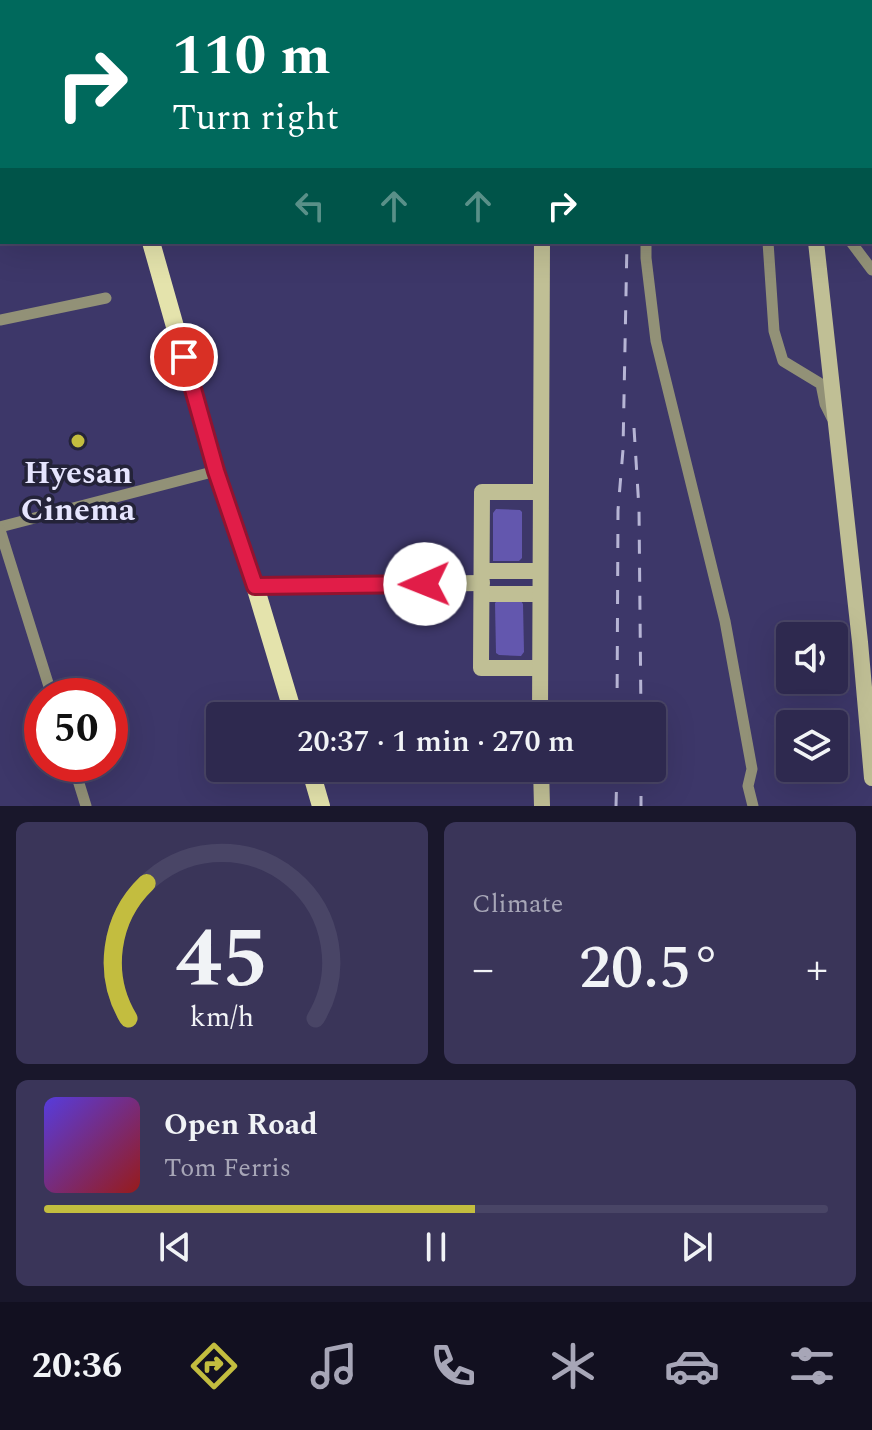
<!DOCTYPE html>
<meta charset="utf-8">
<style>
:root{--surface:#2e294f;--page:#3a3559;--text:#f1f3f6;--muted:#a7a6b7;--line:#494566;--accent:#c3bd3f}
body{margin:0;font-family:Spectral,serif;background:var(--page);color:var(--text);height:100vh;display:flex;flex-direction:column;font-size:30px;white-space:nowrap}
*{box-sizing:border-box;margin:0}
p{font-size:26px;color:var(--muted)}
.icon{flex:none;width:44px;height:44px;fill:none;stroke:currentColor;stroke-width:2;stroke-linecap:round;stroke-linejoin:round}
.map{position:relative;height:806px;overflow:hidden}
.side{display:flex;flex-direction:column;gap:16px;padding:16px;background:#19172b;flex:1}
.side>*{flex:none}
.top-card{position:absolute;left:0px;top:0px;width:872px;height:244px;box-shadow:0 8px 32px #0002,0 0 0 2px var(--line);background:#00695c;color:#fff;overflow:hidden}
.fabs{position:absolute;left:776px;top:622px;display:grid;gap:16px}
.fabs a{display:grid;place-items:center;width:72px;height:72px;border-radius:8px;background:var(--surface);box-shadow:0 8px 32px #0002,0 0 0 2px var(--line);font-size:40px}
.speed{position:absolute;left:24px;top:678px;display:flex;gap:16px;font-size:40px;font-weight:700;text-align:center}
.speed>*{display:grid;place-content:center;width:104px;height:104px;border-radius:50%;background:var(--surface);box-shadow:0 8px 32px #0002,0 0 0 2px var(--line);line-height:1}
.speed .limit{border:12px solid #d22;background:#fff;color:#111}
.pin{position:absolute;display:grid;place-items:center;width:68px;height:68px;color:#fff;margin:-34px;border:4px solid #fff;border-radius:50%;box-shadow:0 2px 8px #0007}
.me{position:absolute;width:88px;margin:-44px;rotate:269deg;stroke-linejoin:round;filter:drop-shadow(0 0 6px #0008)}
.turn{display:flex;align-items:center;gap:28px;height:168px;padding:0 40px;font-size:36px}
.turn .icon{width:104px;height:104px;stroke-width:2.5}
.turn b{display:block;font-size:56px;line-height:68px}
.lanes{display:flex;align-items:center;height:76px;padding:0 40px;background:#0003;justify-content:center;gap:40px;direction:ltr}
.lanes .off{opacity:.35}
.big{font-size:60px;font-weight:600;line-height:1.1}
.side .tile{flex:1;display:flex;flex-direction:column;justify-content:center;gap:12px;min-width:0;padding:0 28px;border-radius:12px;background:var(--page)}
.side .dial{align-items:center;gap:0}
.dial svg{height:208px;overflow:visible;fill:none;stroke:var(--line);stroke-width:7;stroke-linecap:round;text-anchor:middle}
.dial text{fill:var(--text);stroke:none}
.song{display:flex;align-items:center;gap:24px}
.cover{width:96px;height:96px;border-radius:12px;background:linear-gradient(135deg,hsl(250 70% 55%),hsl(0 70% 35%))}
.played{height:8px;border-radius:4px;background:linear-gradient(90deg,var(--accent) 55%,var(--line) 55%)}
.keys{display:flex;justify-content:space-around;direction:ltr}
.heat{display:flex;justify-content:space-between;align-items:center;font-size:44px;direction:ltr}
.side .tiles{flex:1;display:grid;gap:16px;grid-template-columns:1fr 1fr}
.tile:last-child{grid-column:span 2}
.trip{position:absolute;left:206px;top:702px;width:460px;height:80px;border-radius:8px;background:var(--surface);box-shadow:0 8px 32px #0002,0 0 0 2px var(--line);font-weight:600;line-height:80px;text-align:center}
.tabs{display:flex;height:128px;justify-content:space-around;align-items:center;background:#121020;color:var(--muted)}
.tabs .icon{width:56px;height:56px}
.tabs .active{color:var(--accent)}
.tabs b{font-size:36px;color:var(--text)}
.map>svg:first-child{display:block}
.green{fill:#6357ae}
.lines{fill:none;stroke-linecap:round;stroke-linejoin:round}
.service{stroke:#929177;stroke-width:6}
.minor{stroke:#929177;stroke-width:11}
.tertiary{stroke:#929177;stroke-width:14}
.secondary{stroke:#c0bf95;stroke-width:16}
.primary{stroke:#e4e3ac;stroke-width:18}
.rail{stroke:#b7b5d5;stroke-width:3;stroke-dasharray:14 14;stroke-linecap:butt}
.route-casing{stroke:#92132f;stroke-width:20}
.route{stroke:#e11d48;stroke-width:14}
.poi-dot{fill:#c3bd3f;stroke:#242339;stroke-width:3}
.labels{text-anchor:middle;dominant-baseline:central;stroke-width:7;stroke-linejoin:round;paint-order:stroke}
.poi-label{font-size:32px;font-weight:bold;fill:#e6e5fe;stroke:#242339}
</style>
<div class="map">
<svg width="872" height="806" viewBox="0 0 872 806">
<rect width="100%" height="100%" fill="#3d3769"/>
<g class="green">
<polygon points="496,509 520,510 522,512 522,558 519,561 493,561 493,513"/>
<polygon points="498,600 521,601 523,604 524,652 521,656 499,655 496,653 495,603"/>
</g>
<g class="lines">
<polyline class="service" points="470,2 470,0"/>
<g class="minor">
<polyline points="58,2 63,0"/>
<polyline points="649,2 649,0"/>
<polyline points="0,24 2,23"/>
<polyline points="646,242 646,258 656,341 725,621 752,769 748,786 753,806"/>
<polyline points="768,242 774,331 783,361 821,384 825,404 832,418"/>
<polyline points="851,242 872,270"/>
<polyline points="0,320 106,298"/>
<polyline points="0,527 216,471"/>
<polyline points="0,530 52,696"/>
<polyline points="73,764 86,806"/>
</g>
<polyline class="tertiary" points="420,0 420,2"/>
<g class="secondary">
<polyline points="73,0 74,2"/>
<polyline points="544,2 544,0"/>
<polyline points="822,2 822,0"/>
<polyline points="816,242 860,642 872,778"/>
<polyline points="482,571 539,571"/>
<polyline points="255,586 482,583"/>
<polyline points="482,594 539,594"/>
<polyline points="538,668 481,668 482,492 539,492"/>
<polyline points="540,716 542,242"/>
<polyline points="541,768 542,806"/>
</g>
<g class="primary">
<polyline points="123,2 123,0"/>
<polyline points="151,242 216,471 255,586 294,716"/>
<polyline points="310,768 321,806"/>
</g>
<g class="rail">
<polyline points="628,2 628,0"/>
<polyline points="634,428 639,509 641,716"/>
<polyline points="617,716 618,510 623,450 627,242"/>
<polyline points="641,768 641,806"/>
<polyline points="616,806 617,768"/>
</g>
</g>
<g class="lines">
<defs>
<polyline id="route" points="184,357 216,471 255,586 425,584"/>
</defs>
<use href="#route" class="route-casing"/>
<use href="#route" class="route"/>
</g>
<circle class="poi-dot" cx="78" cy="441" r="8"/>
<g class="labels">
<g class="poi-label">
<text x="78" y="473">Hyesan<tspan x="78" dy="37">Cinema</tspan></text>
</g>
</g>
</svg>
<div class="fabs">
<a><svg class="icon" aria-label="sound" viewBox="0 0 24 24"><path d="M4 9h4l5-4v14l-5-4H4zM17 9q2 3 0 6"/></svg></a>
<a><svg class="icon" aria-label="layers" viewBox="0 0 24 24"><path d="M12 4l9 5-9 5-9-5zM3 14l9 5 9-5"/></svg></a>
</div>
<div class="speed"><div class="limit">50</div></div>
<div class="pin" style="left:184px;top:357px;background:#d93025"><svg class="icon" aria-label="arrive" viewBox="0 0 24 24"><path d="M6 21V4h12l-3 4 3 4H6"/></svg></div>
<svg class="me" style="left:425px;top:584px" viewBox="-20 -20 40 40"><circle r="19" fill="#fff"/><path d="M0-13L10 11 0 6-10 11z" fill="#e11d48"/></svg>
<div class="trip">20:37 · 1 min · 270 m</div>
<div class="top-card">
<div class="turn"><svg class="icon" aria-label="right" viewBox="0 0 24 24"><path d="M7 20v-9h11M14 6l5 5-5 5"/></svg><div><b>110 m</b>Turn right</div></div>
<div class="lanes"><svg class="icon off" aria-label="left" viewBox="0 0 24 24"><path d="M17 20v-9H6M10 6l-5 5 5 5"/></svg><svg class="icon off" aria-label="ahead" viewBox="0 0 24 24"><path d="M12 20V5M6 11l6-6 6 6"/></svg><svg class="icon off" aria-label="ahead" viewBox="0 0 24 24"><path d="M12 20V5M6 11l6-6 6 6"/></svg><svg class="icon" aria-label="right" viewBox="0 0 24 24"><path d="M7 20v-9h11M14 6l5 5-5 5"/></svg></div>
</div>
</div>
<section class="side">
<div class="tiles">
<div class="tile dial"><svg viewBox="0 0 100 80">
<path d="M14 69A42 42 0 1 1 86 69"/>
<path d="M14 69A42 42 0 0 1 21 17" stroke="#c3bd3f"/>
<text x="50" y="56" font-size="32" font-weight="700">45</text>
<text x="50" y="72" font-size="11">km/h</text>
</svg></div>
<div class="tile"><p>Climate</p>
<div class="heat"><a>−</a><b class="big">20.5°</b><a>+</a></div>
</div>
<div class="tile">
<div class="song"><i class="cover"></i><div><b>Open Road</b><p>Tom Ferris</p></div></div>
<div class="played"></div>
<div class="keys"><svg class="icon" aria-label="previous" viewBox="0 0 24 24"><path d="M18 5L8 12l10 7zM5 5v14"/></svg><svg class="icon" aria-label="pause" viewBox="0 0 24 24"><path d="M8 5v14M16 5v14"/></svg><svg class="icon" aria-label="next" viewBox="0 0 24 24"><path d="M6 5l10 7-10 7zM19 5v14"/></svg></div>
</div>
</div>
</section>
<nav class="tabs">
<b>20:36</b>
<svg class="icon active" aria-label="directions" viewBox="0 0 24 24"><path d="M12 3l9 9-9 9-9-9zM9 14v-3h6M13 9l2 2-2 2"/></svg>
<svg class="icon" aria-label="music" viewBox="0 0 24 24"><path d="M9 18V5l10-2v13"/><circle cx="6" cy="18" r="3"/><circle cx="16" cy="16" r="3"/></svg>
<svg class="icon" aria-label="phone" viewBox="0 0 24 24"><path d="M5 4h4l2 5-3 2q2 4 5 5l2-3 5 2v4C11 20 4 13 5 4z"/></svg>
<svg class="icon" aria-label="climate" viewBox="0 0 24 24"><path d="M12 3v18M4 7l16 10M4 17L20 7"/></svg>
<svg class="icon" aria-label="car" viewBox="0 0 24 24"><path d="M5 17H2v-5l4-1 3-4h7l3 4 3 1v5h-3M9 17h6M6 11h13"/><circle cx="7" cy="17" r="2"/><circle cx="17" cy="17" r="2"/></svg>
<svg class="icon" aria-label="filters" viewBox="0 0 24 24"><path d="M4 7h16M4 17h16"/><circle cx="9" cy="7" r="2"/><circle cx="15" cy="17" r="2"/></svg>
</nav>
